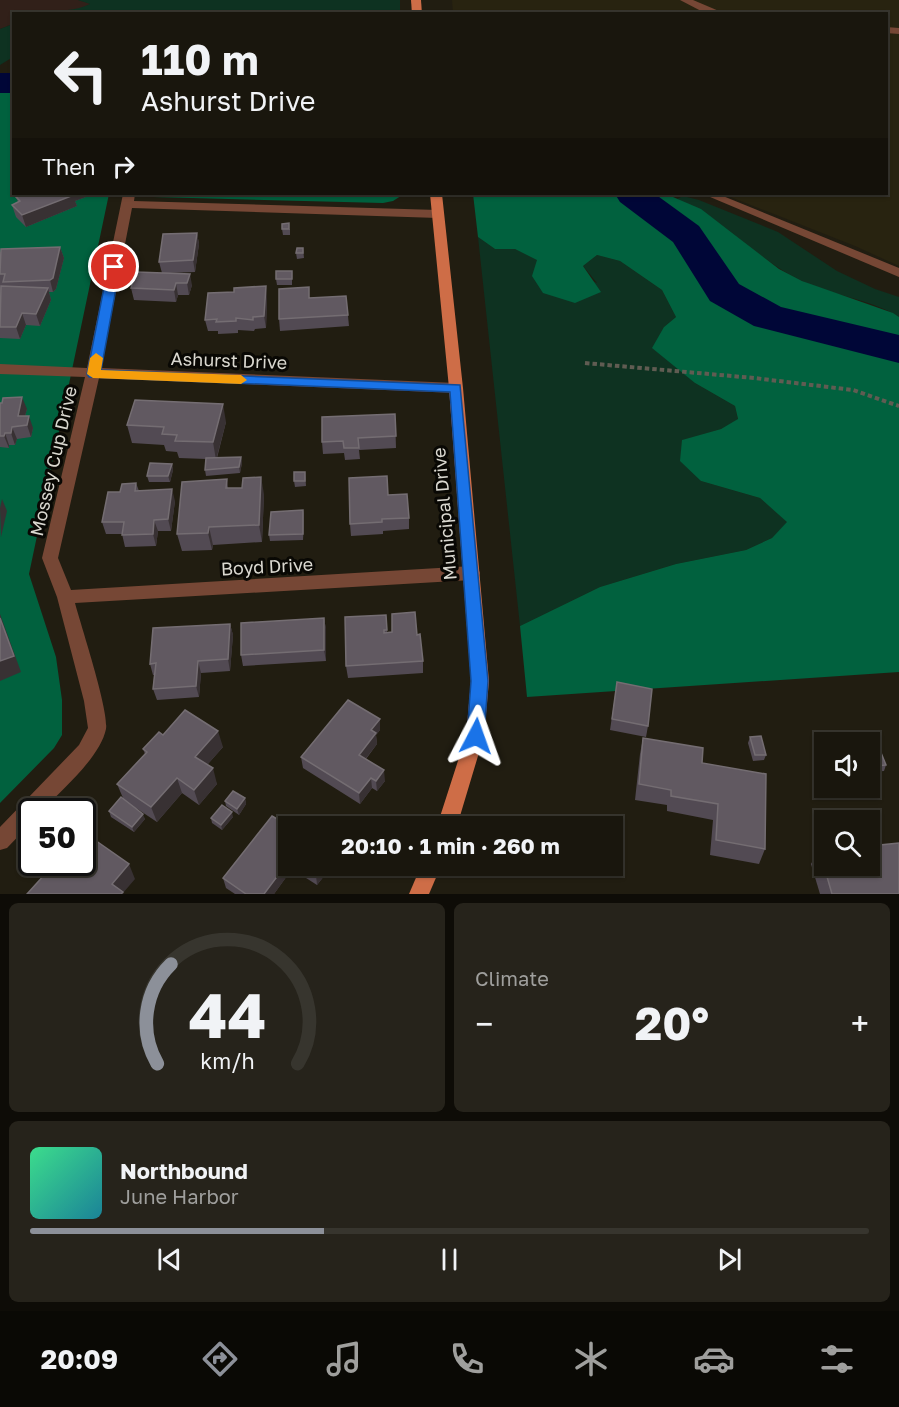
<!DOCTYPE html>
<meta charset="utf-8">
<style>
:root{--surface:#19160d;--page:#26231b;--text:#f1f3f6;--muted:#9f9f9d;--line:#37352e;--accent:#8c9099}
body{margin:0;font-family:"Golos Text",sans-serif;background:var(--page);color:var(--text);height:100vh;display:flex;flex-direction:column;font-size:22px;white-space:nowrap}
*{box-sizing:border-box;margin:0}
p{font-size:20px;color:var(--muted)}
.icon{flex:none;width:33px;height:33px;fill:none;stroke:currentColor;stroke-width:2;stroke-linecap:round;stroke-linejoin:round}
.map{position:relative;height:894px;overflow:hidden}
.side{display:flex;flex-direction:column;gap:9px;padding:9px;background:#0e0c07;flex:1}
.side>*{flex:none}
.guide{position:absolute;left:12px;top:12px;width:876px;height:183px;border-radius:0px;box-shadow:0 2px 4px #0004,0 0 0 2px var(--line);background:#19160d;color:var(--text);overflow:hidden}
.buttons{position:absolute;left:814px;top:732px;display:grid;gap:12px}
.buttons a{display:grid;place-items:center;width:66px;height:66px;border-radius:0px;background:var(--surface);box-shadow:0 2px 4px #0004,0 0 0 2px var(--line);font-size:30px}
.speed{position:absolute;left:18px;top:798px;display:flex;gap:12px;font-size:30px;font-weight:700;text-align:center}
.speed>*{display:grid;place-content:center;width:78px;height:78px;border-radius:50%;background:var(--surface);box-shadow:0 2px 4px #0004,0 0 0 2px var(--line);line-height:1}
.speed .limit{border:3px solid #111;border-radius:9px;background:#fff;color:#111}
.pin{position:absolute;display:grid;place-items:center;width:51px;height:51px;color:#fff;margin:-26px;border:3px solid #fff;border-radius:50%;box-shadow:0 2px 6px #0007}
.me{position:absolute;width:66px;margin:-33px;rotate:4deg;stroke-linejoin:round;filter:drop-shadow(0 0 4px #0008)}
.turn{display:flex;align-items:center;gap:21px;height:126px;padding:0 30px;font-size:27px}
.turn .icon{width:78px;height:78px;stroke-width:2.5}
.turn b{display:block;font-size:42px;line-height:51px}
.then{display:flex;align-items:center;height:57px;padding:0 30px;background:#0003;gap:12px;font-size:22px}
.big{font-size:45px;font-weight:700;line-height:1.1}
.side .widget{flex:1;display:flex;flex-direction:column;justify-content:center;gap:9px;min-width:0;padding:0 21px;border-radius:9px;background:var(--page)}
.side .dial{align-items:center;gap:0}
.dial svg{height:156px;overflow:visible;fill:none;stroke:var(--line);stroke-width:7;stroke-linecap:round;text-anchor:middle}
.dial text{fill:var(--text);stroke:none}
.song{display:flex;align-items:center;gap:18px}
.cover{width:72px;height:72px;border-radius:9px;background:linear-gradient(135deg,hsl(150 70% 55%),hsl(190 70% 35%))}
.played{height:6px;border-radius:3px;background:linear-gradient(90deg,var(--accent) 35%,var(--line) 35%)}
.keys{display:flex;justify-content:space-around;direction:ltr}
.heat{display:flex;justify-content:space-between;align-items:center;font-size:33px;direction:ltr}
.side .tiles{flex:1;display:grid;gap:9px;grid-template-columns:1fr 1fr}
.widget:last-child{grid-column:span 2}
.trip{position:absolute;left:278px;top:816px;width:345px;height:60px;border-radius:0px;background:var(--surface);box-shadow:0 2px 4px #0004,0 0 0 2px var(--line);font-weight:700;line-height:60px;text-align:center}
.dock{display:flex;height:96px;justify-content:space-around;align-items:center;background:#0a0905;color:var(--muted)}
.dock .icon{width:42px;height:42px}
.dock .selected{color:var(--accent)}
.dock b{font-size:27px;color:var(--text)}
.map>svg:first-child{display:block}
.industrial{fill:#312019}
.built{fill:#282310}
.green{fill:#0e3221}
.forest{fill:#01613e}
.sand{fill:#2c2403}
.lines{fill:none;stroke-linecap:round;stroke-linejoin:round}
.river{fill:#000637;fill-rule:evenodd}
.path{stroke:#605c52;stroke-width:4;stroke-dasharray:4.5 3;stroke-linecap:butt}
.minor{fill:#764735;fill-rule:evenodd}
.major{fill:#ce6d47;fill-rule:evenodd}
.wall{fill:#524a53}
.shaded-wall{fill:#383133}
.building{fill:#615961;stroke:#746d72;stroke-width:1.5}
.route{fill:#1a73e8;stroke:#114b97;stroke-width:1.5}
.slow{fill:#f59e0b}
.labels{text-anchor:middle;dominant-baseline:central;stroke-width:6;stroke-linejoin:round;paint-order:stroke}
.street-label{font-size:18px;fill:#dad8d0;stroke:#090804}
</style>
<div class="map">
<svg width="899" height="894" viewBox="0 0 899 894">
<rect width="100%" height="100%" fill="#211d11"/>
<polygon class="industrial" points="0,0 78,0 91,4 78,10 14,14 13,24 0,29"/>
<polygon class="built" points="452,0 899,0 899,266 855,246 723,194 886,194 886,14 453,14"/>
<g class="green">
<path d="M78 0H400V13H44C60 10 76 11 90 4Z"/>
<polygon points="13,24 13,57 0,65 0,29"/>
<path d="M683 196 699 200 778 232 837 271 875 289 899 297V317C869 298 831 296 800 280 755 258 723 218 677 199Z"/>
<polygon points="478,237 495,249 515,249 597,283 583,266 597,255 620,261 662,290 676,317 664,327 695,383 735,406 738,420 721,429 683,440 701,481 760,498 788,522 772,538 746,550 676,564 600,587 520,626"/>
</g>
<g class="forest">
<polygon points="0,86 13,86 14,194 109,194 29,574 56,657 62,700 62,735 54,748 0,803"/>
<polygon points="148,194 404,194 393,201 383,203 153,197"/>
<polygon points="473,194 626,194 680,234 716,294 732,304 777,324 899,354 899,672 527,697 520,626 600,587 676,564 746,550 772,538 787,522 760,498 701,481 680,461 682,440 721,429 738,419 735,406 695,383 652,348 664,327 676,317 662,290 620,261 597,255 583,266 601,292 575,303 543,293 532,276 537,260 515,249 495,249 478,237"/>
<polygon points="638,194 666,194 701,209 779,269 802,281 893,313 899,317 899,344 766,310 741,297 727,288 694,235"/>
</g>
<polygon class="sand" points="626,194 638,194 694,235 727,288 741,297 766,310 899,344 899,354 777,324 732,304 716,294 680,234"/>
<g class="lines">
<g class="river">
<rect x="0" y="73" width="14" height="20"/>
<polygon points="615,194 655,194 699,226 739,284 781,307 899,335 899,363 754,326 710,301 673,242 620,202"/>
</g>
<polyline class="path" points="585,363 754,378 853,390 899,406"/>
<g class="minor">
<polygon points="680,0 693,0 726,14 703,12"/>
<polygon points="886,27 899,28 899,34 886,33"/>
<path d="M123 194H135L134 201 438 210 444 214 438 218 132 208 101 368 456 383 463 388 456 393 99 378 58 558 71 590 472 566 478 568 480 573 478 578 472 580 75 603C81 626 109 710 106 729 100 758 61 790 41 812H32V822L7 848 0 850V827L79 745 88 728 84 701 57 597 42 558 85 377 0 374V364L87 368Z"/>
<polygon points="703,194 718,194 899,268 899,277"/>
</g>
<g class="major">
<polygon points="411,0 421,0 422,14 412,14"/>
<polygon points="430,194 442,194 463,388 489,681 484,736 457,826 437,826 466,736 471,681 449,388"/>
<polygon points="421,866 441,866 429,894 409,894"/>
</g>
</g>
<g class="wall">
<polygon points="26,194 94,194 75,201 77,206 26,227 16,217 12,205 18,202 16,197"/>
<polygon points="282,229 290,229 290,235 283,235"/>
<polygon points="197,233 199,244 195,272 169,273 192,285 189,295 178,295 176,302 134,300 131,288 162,273 159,262"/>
<polygon points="60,247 64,258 56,289 53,292 49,292 51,300 40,326 26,325 20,339 0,338 0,252"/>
<polygon points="303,248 304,258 297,259 296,253"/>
<polygon points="292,271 292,285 277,285 276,279"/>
<polygon points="346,296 349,326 280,331 279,319 310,298"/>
<polygon points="267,298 266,328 255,329 254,331 238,330 238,333 218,334 218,331 208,331 205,320"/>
<polygon points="0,403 27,409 25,416 33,428 31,437 17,439 15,445 9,445 9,448 0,447"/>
<polygon points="395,414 396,448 359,450 360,459 345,460 344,453 323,454 322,442"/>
<polygon points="226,422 217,458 241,457 242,463 240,473 206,476 205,470 206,459 179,458 177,452 166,451 164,445 132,443 127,425"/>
<polygon points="172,464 173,470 170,482 149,482 147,476"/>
<polygon points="305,472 306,486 295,487 294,481"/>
<polygon points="227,479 228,488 264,494 262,542 213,545 212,550 182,551 177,534"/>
<polygon points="136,483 139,491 175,501 171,531 158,531 156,546 125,547 122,534 106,534 102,522 120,492"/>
<polygon points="388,495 409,518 409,529 383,531 383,534 351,536 350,524"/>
<polygon points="303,510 304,516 303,540 270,541 269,535"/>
<polygon points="386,615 387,632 417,635 423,661 423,673 348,678 346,666"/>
<polygon points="324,618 326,629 326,661 243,666 241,655"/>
<polygon points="230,624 233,635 230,671 201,673 199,697 157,700 153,689 154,675 153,675 150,664"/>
<polygon points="617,682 648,726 646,737 610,730"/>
<polygon points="380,719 380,730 376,735 377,744 366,759 385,781 377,791 372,788 360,804 303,768 301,757"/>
<polygon points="163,735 223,747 207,765 217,784 199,805 182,793 157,822 136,808 145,819 134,832 111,817 109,811 123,798 117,784 145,754 143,749"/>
<polygon points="750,737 766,755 764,760 753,761 748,743"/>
<polygon points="643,738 702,763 765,849 759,864 710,855 713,820 667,811 667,805 635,800 640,754"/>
<polygon points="875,738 886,765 884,771 870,772 870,742 857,742 858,740"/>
<polygon points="245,798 246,804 239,815 226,806 225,801"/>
<polygon points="233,817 222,830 212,823 211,818"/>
<polygon points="819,849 899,894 820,894 811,864"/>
<polygon points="288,866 332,866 317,885 292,869 274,894 235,894 226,888 223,878"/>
</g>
<g class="shaded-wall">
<polygon points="70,194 94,194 75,201 77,206 26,227 22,215"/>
<polygon points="197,233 199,244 195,272 193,260"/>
<polygon points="60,247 64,258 56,289 53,292 50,280"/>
<polygon points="190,274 192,285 189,295 187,283"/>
<polygon points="176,283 178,295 176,302 174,290"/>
<polygon points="266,286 267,298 266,328 264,316"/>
<polygon points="48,288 51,300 40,326 36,314"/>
<polygon points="22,313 26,325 20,339 16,327"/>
<polygon points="22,397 27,409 22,426 18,416"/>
<polygon points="223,404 226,422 216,460 213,442"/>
<polygon points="29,416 33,428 31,437 27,425"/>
<polygon points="12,427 17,439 15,445 11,433"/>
<polygon points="5,433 9,445 9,448 4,436"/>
<polygon points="241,457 242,463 240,473 239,467"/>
<polygon points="172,464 173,470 170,482 168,476"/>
<polygon points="261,477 264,494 262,542 259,525"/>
<polygon points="172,489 175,501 171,531 168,519"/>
<polygon points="2,499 7,511 1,537 0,508"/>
<polygon points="303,510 304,516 303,540"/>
<polygon points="154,520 158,531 156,546 153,534"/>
<polygon points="209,527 213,545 212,550 208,533"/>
<polygon points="0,614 21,672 0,681"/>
<polygon points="324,618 326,629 326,661 324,650"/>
<polygon points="230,624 233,635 230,671 228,659"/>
<polygon points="198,661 201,673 199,697 196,686"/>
<polygon points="380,719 380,730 376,735 377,744 360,766 359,755 371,730"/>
<polygon points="218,731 223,747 200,773 195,757"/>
<polygon points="213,768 217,784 199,805 194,790"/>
<polygon points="384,770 385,781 377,791 376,781"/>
<polygon points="177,778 182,793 157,822 151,807"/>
<polygon points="371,778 372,788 360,804 359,793"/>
<polygon points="245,798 246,804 239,815 237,809"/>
<polygon points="232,812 233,817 222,830 221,825"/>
<polygon points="143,814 145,819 134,832 132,827"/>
<polygon points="288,862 288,866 292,866 292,869 274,894 264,894"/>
<polygon points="129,864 135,879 123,893 124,894 116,894 112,884"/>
<polygon points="323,866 332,866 317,885 316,875"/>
</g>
<g class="building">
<polygon points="26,194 73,194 74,195 22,215 12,205 20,201 16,197"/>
<polygon points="289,223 289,229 282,229 282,224"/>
<polygon points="197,233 193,260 159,262 163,234"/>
<polygon points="60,247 53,278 50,280 3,282 5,274 0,274 1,249"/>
<polygon points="297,248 303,248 303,253 296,253"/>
<rect x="276" y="271" width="16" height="8"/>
<polygon points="136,272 190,274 187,283 176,283 174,290 131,288"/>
<polygon points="1,286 48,288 36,314 22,313 16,327 0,327"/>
<polygon points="266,286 264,316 253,317 253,320 236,318 236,321 216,322 217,319 205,320 208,293 234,292 234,288"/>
<polygon points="309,287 309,298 346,296 348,315 279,319 279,289"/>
<polygon points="22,397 18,416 29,416 27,425 12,427 11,433 5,433 4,436 0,436 0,403 2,403 3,398"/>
<polygon points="135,400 223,404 213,442 175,441 177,435 162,434 164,427 127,425"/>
<polygon points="395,414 396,436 358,438 359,448 344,448 343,441 322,442 322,417"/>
<polygon points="241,457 239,467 205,470 206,458"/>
<polygon points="150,463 172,464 168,476 147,476"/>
<rect x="294" y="472" width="11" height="9"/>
<polygon points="387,476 388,495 407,494 409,518 382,519 382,522 350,524 349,478"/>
<polygon points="261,477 259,525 209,527 208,533 177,534 182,482 227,479 226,488 242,488 243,478"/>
<polygon points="136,483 135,491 172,489 168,519 154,520 153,534 122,535 124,522 102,522 108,492 120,492 122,484"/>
<polygon points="303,510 303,534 269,535 271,512"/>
<polygon points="415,612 417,635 420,634 423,661 346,666 345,617 386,615 387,630 384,630 384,633 392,632 392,614"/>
<polygon points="0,618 14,656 0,661"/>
<polygon points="324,618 324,650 241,655 241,623"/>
<polygon points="230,624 228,659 198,661 196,686 153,689 156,663 150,664 153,628"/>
<polygon points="617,682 652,689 648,726 612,719"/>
<polygon points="348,700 380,719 371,730 376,733 359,755 384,770 376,781 371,778 359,793 301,757"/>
<polygon points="185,710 218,731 195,757 213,768 194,790 177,778 151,807 117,784 147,752 143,749 159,732 163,735"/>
<polygon points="761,736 766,755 755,755 750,737"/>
<polygon points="643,738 703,748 702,763 766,774 765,849 716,840 718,804 671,796 671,790 639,784"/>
<polygon points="875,738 886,765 870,767 870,742 859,742 858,740"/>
<polygon points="233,791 245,798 237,809 225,801"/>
<polygon points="121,797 143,814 132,827 109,811"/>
<polygon points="222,805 232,812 221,825 211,818"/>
<polygon points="272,816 289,826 288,862 264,894 246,894 223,878"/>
<polygon points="82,831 129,864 112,884 123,892 121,894 27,894 56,862 82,862"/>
<polygon points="899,843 899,894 832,894 819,849 825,849 825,866 870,866 870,846"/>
<polygon points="300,866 323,866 316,875"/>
</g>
<polygon class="route" points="114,264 120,267 101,370 460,385 488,681 484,736 481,741 476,743 470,741 467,736 471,681 450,392 89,377 87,374 108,267"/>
<polygon class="slow" points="96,353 103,358 101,370 241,375 247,380 241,384 93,378 87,374 90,358"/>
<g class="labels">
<g class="street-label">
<text transform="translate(229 360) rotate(2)">Ashurst Drive</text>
<text transform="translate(53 461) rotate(-77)">Mossey Cup Drive</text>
<text transform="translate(444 514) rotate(-95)">Municipal Drive</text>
<text transform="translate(267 566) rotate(-3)">Boyd Drive</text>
</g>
</g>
</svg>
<div class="buttons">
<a><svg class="icon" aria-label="sound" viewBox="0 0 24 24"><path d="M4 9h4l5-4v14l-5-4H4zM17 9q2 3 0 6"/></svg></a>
<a><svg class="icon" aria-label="search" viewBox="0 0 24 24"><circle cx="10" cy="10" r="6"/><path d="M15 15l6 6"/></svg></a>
</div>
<div class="speed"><div class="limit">50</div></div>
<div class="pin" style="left:114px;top:267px;background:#d93025"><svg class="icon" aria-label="arrive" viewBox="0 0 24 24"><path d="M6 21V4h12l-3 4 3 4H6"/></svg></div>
<svg class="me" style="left:476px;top:736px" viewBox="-20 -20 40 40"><path d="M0-17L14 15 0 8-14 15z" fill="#1a73e8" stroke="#fff" stroke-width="4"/></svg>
<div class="trip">20:10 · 1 min · 260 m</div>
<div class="guide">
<div class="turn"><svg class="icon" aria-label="left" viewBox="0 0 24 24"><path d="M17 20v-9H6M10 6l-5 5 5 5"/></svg><div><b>110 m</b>Ashurst Drive</div></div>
<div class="then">Then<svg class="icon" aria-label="right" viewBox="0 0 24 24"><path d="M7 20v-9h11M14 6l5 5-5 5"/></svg></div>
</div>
</div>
<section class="side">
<div class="tiles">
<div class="widget dial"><svg viewBox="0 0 100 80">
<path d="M14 69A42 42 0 1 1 86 69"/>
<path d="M14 69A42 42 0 0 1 21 18" stroke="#8c9099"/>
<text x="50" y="56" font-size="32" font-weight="700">44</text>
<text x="50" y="72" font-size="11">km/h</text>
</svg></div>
<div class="widget"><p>Climate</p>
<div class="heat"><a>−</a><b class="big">20°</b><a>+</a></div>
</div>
<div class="widget">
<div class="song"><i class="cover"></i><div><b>Northbound</b><p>June Harbor</p></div></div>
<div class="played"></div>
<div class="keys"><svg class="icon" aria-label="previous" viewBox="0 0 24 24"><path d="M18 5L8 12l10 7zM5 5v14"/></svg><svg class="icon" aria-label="pause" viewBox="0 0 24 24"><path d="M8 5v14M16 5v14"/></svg><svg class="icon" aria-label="next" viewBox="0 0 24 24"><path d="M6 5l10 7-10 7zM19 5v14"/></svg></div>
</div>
</div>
</section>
<nav class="dock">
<b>20:09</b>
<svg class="icon selected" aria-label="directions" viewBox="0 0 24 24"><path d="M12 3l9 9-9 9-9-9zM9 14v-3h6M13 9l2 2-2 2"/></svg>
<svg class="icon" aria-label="music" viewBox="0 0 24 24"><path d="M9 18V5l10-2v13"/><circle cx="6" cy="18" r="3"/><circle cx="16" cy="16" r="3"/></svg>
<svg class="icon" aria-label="phone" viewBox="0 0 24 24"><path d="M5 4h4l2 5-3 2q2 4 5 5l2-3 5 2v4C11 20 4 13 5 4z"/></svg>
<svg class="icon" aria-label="climate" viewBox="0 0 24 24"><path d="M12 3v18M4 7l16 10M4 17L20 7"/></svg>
<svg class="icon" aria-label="car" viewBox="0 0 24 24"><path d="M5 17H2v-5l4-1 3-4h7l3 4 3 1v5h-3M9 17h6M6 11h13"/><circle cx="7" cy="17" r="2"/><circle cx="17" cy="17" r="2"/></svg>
<svg class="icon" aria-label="filters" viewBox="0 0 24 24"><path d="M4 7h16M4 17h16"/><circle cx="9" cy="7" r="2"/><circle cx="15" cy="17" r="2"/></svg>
</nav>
